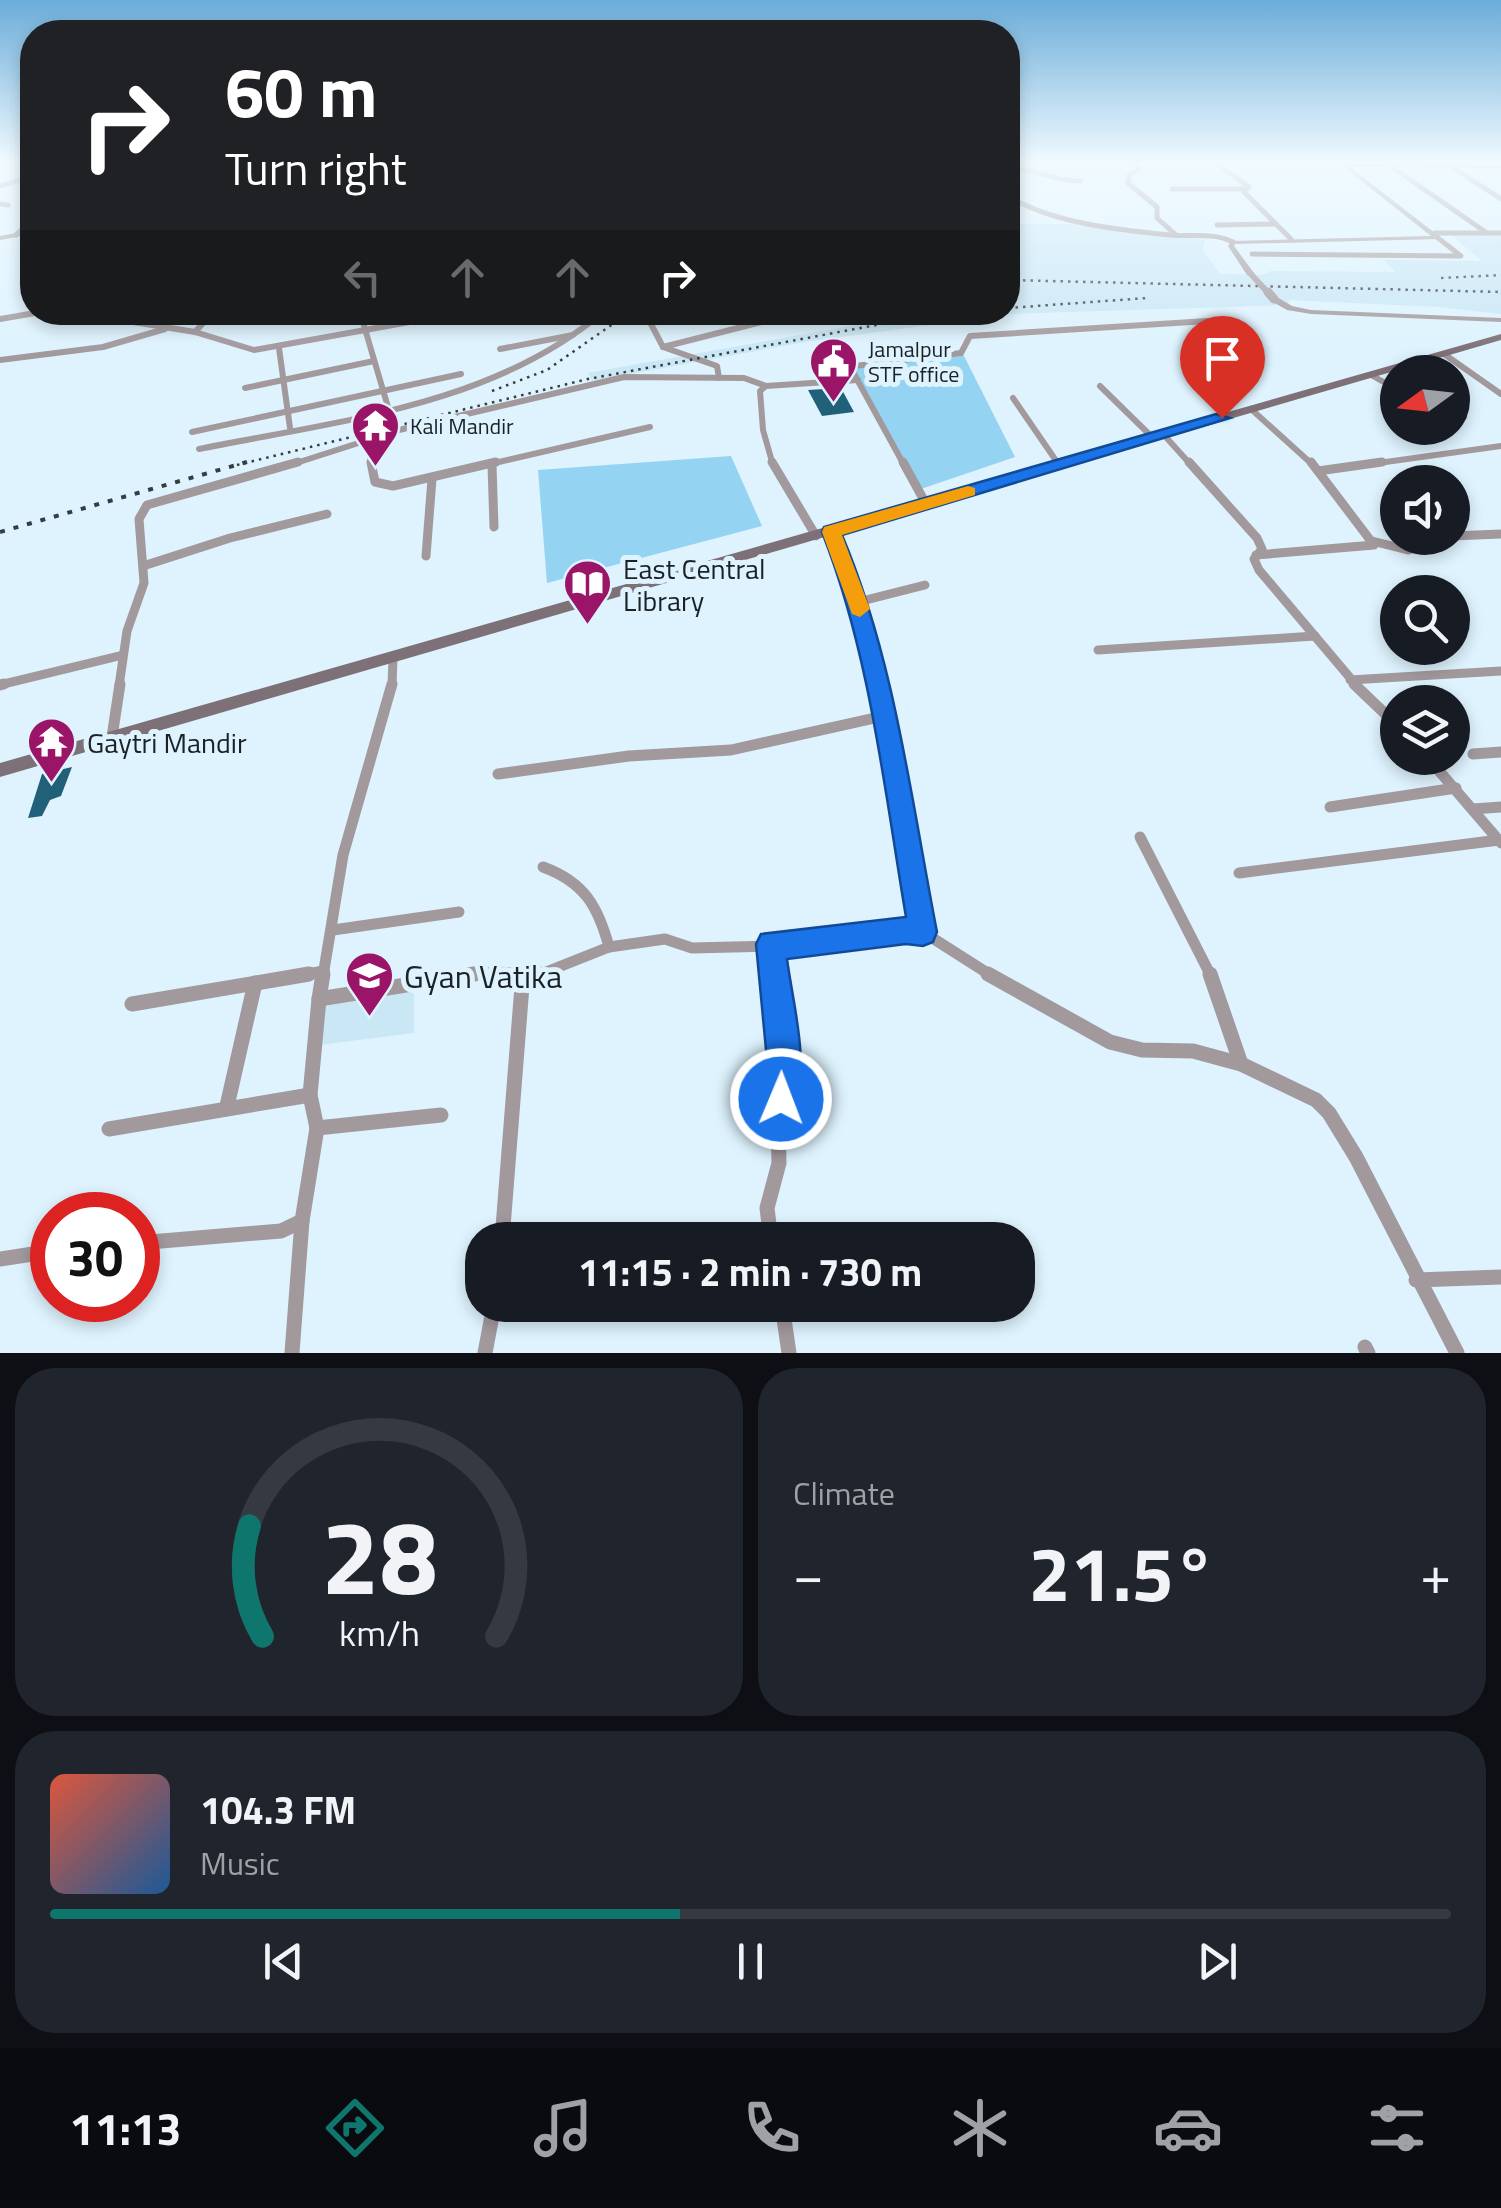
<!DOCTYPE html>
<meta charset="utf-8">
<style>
:root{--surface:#171b24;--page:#20242c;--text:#f1f3f6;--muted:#9ea1a6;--line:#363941;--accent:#0f766e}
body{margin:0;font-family:"Titillium Web",sans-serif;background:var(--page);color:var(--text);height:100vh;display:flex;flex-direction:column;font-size:38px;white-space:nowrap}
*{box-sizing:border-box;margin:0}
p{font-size:32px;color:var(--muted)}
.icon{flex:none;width:55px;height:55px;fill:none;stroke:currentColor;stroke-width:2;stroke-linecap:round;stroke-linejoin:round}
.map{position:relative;height:1353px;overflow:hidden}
.details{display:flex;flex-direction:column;gap:15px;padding:15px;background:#0d0f14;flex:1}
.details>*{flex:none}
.guide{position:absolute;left:20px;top:20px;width:1000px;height:305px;border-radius:40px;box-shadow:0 5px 15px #0003;background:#202124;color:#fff;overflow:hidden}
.needle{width:65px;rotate:255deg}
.buttons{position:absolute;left:1380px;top:355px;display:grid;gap:20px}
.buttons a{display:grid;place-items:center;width:90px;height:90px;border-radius:50%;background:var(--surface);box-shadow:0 5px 15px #0003;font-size:50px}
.speed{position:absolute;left:30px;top:1192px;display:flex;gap:20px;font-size:50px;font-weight:700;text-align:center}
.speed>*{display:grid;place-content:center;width:130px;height:130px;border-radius:50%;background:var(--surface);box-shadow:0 5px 15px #0003;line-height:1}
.speed .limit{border:15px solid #d22;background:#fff;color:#111}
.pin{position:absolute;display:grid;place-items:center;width:85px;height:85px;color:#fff;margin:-102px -42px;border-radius:50% 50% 50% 0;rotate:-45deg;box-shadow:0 0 10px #0007}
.pin .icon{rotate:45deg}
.me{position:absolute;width:110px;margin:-55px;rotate:1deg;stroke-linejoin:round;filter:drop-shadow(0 0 8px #0008)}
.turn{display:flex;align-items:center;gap:35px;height:210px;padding:0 40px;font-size:45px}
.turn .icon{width:130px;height:130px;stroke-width:2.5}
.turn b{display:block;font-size:70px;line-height:85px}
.lanes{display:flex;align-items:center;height:95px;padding:0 40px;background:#0003;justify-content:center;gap:50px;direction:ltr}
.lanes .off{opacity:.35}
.big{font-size:75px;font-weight:700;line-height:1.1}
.details .card{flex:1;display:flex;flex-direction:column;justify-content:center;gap:15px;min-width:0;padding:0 35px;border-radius:40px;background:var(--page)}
.details .dial{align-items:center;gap:0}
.dial svg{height:260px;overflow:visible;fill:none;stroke:var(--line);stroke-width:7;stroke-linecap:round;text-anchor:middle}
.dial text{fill:var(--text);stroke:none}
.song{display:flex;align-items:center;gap:30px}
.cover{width:120px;height:120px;border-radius:15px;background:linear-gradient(135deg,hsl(10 70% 55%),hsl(210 70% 35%))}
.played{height:10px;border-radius:5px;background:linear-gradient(90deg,var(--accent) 45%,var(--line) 45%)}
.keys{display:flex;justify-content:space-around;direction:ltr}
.heat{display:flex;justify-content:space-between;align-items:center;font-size:55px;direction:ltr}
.details .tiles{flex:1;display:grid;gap:15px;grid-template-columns:1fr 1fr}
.card:last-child{grid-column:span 2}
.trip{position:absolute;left:465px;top:1222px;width:570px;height:100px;border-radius:40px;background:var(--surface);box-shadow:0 5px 15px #0003;font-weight:700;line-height:100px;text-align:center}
.dock{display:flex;height:160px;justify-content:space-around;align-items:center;background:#090b0e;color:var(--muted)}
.dock .icon{width:70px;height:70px}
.dock .selected{color:var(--accent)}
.dock b{font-size:45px;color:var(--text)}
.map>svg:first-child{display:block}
.built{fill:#c9e7f5}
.green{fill:#94d4f2}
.building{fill:#216079}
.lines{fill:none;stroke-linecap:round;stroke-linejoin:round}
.minor-far4{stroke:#a2999d;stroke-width:5}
.minor-far3{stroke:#a2999d;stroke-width:6}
.minor-far2{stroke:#a2999d;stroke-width:9}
.minor-far1{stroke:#a2999d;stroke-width:11}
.minor{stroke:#a2999d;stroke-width:15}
.tertiary{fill:#a2999d;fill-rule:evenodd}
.secondary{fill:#7d7076;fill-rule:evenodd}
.rail-far1{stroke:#343d41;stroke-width:2.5;stroke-dasharray:2.5 5;stroke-linecap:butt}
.rail{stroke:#343d41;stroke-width:4;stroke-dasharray:5 9;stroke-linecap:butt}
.tertiary-bridge-far1{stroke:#a2999d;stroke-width:6}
.tertiary-bridge{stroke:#a2999d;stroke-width:9}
.route{fill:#1a73e8;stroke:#114b97;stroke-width:2.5}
.slow{fill:#f59e0b}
.labels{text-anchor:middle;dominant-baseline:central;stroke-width:10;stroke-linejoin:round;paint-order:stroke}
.far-poi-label{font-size:22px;fill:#1a2225;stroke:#def3fe;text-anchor:start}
.poi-label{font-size:28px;fill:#1a2225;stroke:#def3fe;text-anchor:start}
.near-poi-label{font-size:32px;fill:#1a2225;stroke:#def3fe;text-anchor:start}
</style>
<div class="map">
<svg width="1501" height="1353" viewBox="0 0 1501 1353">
<rect width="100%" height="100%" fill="#def3fe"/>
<g class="built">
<polygon points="1008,224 1095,224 1205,240 1203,250 1220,274 1262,275 1271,271 1395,272 1384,260 1482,261 1451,235 1501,236 1501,314 1439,307 1289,300 1288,305 1010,314 805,342 592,381 588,373 923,313 1008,312"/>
<polygon points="414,990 414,1033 319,1045 326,1005"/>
</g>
<g class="green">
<polygon points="963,354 1015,457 918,490 852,368"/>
<polygon points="731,456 762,526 547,583 538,470"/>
</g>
<g class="building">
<polygon points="841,388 854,412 822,416 808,390"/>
<polygon points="72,767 61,796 50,800 42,816 28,818 42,774"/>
</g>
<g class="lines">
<g class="minor-far4">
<polyline points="1135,164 1139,169 1129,175 1128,183 1157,207 1157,218 1176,235"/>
<polyline points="1217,164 1249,187 1244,192 1291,239"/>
<polyline points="1344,164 1501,166"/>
<polyline points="1389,165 1487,233"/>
<polyline points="1452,167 1501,199"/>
<path d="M1014 168C1038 171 1057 181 1080 181"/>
<polyline points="0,186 32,176"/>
<polyline points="1172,189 1244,189"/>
<polyline points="1008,191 1014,172 1012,164"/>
<path d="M1008 196C1052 223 1119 230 1170 235 1192 237 1213 232 1233 242"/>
<polyline points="0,204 8,205"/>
<polyline points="1217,225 1275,224"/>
<polyline points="1435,233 1501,233"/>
<polyline points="16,235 32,219"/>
<polyline points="1252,254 1461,256 1438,238"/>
</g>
<g class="minor-far3">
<polyline points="103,312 115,319 195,332 254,350 465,312"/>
<polyline points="360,312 388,407"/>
<polyline points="652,312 651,324 663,347 717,366 719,378"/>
<polyline points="0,319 41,312"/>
<polyline points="195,332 213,312"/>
<polyline points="663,347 801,312"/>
<polyline points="279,348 290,428"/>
<polyline points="500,349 573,335"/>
<polyline points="1444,354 1501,394"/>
<polyline points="0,360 103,347 165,329"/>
<polyline points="1371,375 1398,390"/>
<polyline points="1100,386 1153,438"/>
<polyline points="245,388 374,361"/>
<polyline points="1013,398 1059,465"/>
<polyline points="1251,409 1313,465"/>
<polyline points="1452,412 1464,417"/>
<polyline points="192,432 461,374"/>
<polyline points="1164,435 1191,465"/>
<polyline points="367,442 372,465"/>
<path d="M199 449C337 421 492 406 603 312"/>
<polyline points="290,465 399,430 624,377 744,378 766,386"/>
<polyline points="486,465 650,427"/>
<polyline points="773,465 763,430 760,391 766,386 858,380"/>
<polyline points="904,465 853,372 855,366 961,353 970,336 1223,320"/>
<polyline points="1364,465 1501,446"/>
</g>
<g class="minor-far2">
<polyline points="371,462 375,482 393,486 496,462"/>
<polyline points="772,462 816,536"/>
<polyline points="903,462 926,504"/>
<polyline points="1189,462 1257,538 1262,549 1254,559 1259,570 1357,686"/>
<polyline points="492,465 494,527"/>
<polyline points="1318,471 1382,462"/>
<polyline points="831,532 864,629 878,686"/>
<polyline points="1452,536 1501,534"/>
<polyline points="1372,541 1408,550 1444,538"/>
<polyline points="1256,555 1374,545 1311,462"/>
<polyline points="426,556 432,479"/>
<polyline points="143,566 230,538 327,514"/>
<polyline points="858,602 925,585"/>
<polyline points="1098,650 1315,636"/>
<polyline points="1350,680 1501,671"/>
<polyline points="0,685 123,655"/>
<polyline points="119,686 127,631 144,583 139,519 147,505 298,462"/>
<polyline points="392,686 393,658"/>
</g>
<g class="minor-far1">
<polyline points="878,684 923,932"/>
<polyline points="1354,684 1398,726"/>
<polyline points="0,685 4,684"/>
<polyline points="112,737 120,684"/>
<polyline points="1473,754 1501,752"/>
<polyline points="1428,758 1501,843"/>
<polyline points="498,774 629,756 731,750 884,716"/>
<polyline points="1330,807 1456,788"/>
<polyline points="1473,809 1501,807"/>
<polyline points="1140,837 1211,976"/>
<path d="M543 867C584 882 598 906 609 947"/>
<polyline points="1239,873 1499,840"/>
<polyline points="333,930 459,912"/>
<polyline points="771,945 774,976"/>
<polyline points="295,976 324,971"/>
<polyline points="323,976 343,855 392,684"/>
<polyline points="458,976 483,972 521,976"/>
<polyline points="536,976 609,947 665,939 692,948 810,945 906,930 923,932 992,976"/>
</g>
<g class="minor">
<polyline points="323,974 319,999 474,974"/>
<polyline points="498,974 521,976 522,986 540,974"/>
<polyline points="988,974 1110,1042 1142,1050 1193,1051 1241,1064 1316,1100 1329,1113 1356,1157 1457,1353"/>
<polyline points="1210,974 1241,1064"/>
<polyline points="132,1004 309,974"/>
<polyline points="227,1106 255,983"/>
<polyline points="317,1128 441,1115"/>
<polyline points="109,1129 310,1095"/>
<polyline points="502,1240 522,986"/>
<polyline points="771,1240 767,1208 779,1163 778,1124 784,1071 774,974"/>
<polyline points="138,1243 281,1231 302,1221 317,1128 310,1095 319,999"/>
<polyline points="0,1259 52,1251"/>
<polyline points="1416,1280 1501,1277"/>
<polyline points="782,1305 789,1353"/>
<polyline points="1365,1347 1368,1353"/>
<polyline points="292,1353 302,1221"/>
<polyline points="485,1353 494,1305"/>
</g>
<g class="tertiary">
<polygon points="1340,164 1346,164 1440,237 1440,239 1235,244 1234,246 1254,273 1247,275 1228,246 1231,241 1431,236"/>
<polygon points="32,230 32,234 0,240 0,236"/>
<polygon points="1271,297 1277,297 1292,306 1311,310 1501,318 1501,322 1311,314 1287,310 1271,301"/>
</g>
<polygon class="secondary" points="1501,334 1501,340 0,777 0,763"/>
<g class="rail-far1">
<polyline points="1441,278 1501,275"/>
<polyline points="1008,280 1501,292"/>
<polyline points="1008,308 1147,298"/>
<polyline points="492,391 547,370 630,312"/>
<polyline points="237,465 588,379 946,312"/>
</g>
<polyline class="rail" points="0,532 247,462"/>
<polyline class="tertiary-bridge-far1" points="1250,273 1270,295"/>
<polyline class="tertiary-bridge" points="1268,292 1274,299"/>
</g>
<linearGradient id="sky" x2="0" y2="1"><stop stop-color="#6bacd9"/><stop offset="0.46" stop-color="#f0faff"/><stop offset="1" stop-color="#f0faff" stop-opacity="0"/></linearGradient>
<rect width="1501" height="353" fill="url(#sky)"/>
<path class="route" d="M1216 414 1230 418 842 535C895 661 911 799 937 932L933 942 923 946 906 944 787 959C793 1005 811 1066 793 1111L781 1116 769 1111 764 1099 768 1071 756 944 761 934 906 917C884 787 870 654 822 532L824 527Z"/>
<polygon class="slow" points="968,486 975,488 975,495 842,535 870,609 860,617 852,614 822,532 824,527"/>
<defs>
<symbol id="civic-pin" viewBox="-11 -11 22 30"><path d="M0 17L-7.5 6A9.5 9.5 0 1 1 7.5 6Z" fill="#9a1467" stroke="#def3fe"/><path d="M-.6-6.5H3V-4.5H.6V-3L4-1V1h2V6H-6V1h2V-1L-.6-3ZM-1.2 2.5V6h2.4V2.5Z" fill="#fff"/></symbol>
<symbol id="temple-pin" viewBox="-11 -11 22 30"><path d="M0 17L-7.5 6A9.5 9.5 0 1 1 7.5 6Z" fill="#9a1467" stroke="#def3fe"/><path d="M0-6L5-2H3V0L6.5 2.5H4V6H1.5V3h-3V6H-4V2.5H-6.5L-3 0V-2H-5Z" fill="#fff"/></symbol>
<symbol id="library-pin" viewBox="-11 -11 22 30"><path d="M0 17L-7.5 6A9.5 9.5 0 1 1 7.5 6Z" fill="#9a1467" stroke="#def3fe"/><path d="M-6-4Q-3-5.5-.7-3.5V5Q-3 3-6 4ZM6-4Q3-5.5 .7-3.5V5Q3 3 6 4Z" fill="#fff"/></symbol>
<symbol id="school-pin" viewBox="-11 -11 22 30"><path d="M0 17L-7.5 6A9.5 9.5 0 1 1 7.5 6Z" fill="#9a1467" stroke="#def3fe"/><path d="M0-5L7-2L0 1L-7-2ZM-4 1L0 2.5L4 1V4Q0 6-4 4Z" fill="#fff"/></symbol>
</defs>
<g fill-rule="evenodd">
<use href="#civic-pin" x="806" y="334" width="55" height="75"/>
<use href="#temple-pin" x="348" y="398" width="55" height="75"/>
<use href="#library-pin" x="560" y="556" width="55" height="75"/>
<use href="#temple-pin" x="24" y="714" width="55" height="75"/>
<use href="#school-pin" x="342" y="948" width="55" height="75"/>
</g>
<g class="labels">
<g class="far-poi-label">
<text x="868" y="349">Jamalpur<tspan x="868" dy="25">STF office</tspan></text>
<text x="410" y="426">Kali Mandir</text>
</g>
<g class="poi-label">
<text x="623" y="568">East Central<tspan x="623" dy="32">Library</tspan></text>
<text x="87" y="742">Gaytri Mandir</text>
</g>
<g class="near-poi-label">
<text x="404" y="976">Gyan Vatika</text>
</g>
</g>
</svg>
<div class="buttons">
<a><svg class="needle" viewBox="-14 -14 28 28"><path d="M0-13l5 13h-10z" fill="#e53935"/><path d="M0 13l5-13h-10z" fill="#9ea1a6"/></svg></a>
<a><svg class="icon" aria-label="sound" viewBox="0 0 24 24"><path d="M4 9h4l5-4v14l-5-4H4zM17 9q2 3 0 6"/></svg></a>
<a><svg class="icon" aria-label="search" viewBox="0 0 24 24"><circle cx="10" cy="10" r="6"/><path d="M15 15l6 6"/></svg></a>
<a><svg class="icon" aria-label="layers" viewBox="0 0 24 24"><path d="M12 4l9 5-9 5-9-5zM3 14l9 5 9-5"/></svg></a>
</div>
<div class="speed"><div class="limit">30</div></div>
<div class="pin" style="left:1222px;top:418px;background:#d93025"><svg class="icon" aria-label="arrive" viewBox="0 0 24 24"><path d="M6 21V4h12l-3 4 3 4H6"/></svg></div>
<svg class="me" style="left:781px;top:1099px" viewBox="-20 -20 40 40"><circle r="17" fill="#1a73e8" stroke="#fff" stroke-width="3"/><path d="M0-11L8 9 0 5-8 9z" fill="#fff"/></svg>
<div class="trip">11:15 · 2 min · 730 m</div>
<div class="guide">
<div class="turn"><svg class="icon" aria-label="right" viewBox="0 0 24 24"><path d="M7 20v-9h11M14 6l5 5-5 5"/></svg><div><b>60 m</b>Turn right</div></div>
<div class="lanes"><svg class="icon off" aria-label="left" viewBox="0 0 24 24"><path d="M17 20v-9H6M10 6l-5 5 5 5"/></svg><svg class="icon off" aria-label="ahead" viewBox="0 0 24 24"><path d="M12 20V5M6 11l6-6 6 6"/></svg><svg class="icon off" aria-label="ahead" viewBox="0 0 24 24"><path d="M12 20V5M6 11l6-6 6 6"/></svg><svg class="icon" aria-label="right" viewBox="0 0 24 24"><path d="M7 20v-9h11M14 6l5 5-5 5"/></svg></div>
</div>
</div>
<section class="details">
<div class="tiles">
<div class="card dial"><svg viewBox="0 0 100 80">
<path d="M14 69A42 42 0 1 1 86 69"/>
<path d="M14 69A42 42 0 0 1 10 35" stroke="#0f766e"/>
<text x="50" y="56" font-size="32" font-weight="700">28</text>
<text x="50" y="72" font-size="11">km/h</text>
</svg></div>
<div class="card"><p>Climate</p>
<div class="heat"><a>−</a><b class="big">21.5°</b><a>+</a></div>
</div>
<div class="card">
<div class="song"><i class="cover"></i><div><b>104.3 FM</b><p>Music</p></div></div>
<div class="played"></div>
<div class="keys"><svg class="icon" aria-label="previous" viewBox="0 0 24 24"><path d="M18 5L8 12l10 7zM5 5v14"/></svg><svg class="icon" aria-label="pause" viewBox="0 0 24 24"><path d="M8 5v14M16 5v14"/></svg><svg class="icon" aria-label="next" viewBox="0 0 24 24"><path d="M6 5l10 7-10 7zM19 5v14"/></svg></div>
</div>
</div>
</section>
<nav class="dock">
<b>11:13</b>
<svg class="icon selected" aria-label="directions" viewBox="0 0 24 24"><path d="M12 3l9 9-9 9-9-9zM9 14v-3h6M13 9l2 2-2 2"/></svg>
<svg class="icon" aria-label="music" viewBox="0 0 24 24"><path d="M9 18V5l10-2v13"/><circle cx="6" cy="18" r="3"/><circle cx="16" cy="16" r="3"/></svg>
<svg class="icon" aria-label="phone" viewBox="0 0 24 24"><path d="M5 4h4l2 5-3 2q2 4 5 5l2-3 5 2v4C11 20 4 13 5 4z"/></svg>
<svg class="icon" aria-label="climate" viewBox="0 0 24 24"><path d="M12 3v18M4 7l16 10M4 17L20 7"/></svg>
<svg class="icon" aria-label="car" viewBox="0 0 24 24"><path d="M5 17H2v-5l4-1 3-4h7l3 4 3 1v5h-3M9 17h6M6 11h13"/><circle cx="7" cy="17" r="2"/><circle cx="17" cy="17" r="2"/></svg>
<svg class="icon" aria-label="filters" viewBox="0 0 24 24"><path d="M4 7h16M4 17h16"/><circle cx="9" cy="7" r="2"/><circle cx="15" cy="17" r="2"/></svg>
</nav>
